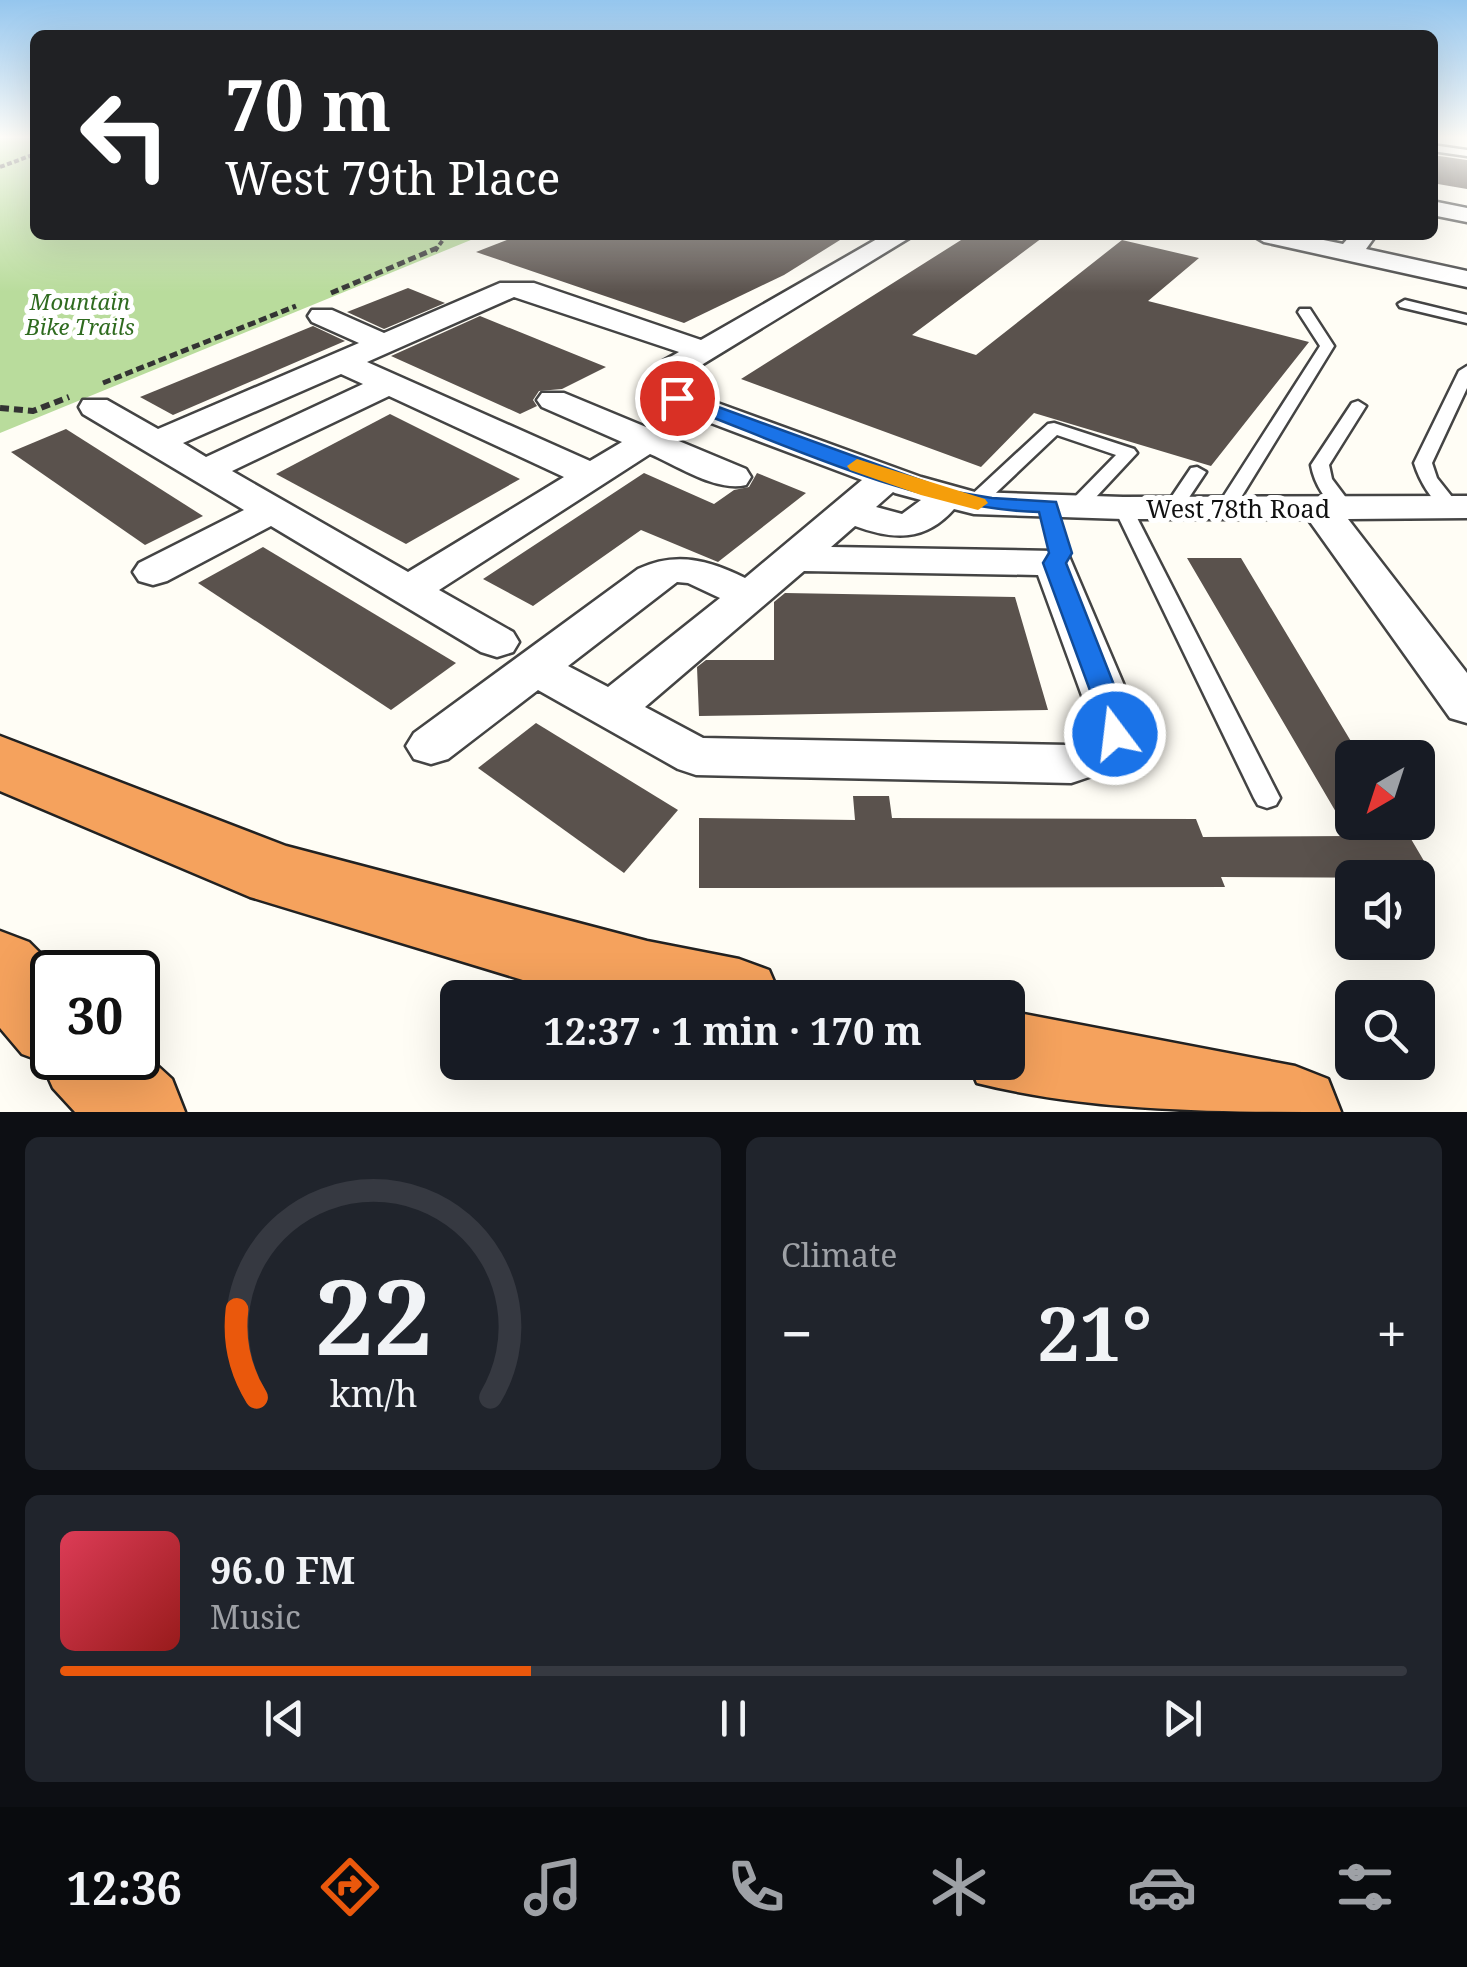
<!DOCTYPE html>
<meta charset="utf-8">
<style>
:root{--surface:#171b24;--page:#20242c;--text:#f1f3f6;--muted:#9ea1a6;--line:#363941;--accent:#ea580c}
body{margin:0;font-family:"Noto Serif",serif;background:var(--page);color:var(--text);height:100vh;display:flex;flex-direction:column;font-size:38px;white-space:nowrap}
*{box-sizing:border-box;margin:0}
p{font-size:32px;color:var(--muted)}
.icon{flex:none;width:55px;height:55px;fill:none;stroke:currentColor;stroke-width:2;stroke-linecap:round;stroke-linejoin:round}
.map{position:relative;height:1112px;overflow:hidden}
.drawer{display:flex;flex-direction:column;gap:25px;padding:25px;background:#0d0f14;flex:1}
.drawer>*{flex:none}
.top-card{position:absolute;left:30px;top:30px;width:1408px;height:210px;border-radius:15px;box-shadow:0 10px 40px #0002;background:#202124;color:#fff;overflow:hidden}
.needle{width:65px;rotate:219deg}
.buttons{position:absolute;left:1335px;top:740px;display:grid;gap:20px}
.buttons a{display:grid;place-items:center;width:100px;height:100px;border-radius:15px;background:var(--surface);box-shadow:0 10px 40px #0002;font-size:50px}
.speed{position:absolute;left:30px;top:950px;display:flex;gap:20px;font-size:50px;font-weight:700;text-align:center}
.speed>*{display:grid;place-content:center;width:130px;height:130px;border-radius:50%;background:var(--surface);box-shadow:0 10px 40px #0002;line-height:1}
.speed .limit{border:5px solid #111;border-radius:15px;background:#fff;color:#111}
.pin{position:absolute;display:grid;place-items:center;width:85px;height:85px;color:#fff;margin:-42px;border:5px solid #fff;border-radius:50%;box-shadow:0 2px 10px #0007}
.me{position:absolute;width:110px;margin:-55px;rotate:345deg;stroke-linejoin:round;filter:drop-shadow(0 0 8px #0008)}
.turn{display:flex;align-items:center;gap:35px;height:210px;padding:0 30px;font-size:45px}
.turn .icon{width:130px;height:130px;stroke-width:2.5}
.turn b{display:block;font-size:70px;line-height:85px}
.big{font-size:75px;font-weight:700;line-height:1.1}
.drawer .card{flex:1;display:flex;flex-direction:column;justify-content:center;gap:15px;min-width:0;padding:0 35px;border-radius:15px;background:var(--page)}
.drawer .dial{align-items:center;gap:0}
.dial svg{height:260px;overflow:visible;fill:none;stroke:var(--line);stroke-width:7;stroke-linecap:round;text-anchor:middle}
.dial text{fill:var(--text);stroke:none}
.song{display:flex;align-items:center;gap:30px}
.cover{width:120px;height:120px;border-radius:15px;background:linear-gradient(135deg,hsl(350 70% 55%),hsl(0 70% 35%))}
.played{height:10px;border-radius:5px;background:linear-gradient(90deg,var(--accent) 35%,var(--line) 35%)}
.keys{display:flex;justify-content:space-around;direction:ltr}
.heat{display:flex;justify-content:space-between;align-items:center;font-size:55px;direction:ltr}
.drawer .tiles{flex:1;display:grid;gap:25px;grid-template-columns:1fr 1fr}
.card:last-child{grid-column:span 2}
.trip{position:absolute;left:440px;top:980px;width:585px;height:100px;border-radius:15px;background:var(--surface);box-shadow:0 10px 40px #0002;font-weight:700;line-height:100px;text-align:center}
.tabs{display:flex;height:160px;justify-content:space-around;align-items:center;background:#090b0e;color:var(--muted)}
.tabs .icon{width:70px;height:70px}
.tabs .current{color:var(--accent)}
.tabs b{font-size:45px;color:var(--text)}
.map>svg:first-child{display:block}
.forest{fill:#b9dc9c}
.building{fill:#5a524d}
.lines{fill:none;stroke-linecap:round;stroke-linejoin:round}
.service-casing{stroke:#444;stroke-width:5}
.minor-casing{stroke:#444;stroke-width:5}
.motorway-casing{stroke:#222;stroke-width:5}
.path-far2{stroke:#333;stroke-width:4;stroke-dasharray:5 2.5;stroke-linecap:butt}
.path-far1{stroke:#333;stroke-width:5;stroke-dasharray:8 4;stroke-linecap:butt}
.path{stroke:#333;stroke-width:6;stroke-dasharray:9 5;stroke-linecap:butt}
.service{fill:#fff;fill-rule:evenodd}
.minor{fill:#fff;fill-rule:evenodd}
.motorway{fill:#f5a25d;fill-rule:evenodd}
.route{fill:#1a73e8;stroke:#114b97;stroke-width:2.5}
.slow{fill:#f59e0b}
.labels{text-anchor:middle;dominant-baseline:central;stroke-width:10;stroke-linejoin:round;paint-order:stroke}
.far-park-label{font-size:22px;font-style:italic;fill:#2f6b1f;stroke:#fff}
.street-label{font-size:25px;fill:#111;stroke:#fff}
</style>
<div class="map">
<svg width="1467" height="1112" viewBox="0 0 1467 1112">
<rect width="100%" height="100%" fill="#fffdf5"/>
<polygon class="forest" points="0,137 35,137 35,235 483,235 0,433"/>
<g class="building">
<polygon points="1432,155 1467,160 1467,189 1432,183"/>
<polygon points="520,235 848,235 784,275 684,323 476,252"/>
<polygon points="969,235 1046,235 912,335 976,355 1122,240 1199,258 1148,301 1309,342 1211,466 1034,413 981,467 741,379"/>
<polygon points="408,288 445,303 384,329 347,312"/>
<polygon points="480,316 606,367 562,389 539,391 533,400 537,406 520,414 391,356"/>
<polygon points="313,326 345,341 173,415 140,397"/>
<polygon points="390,414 520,479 406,544 276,474"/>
<polygon points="66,429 203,516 145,545 11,452"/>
<polygon points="644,473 714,504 734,490 749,487 757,473 806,493 718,562 641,530 533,606 483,579"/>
<polygon points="263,547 456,663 391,710 198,583"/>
<polygon points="1187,558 1241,558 1352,743 1352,822 1401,822 1434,878 1221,877 1225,887 699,888 699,818 855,820 853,796 889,796 892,818 1196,819 1203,837 1350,836"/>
<polygon points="785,593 1015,597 1048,710 699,716 697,667 706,660 774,660 774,602"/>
<polygon points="536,723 678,810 624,873 478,768"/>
</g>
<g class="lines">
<defs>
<g id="service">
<polygon points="1432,145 1467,150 1467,156 1432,151"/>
<polygon points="1405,300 1467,315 1467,323 1400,307 1398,304"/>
<polygon points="1300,309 1310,309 1334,346 1232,512 1218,512 1216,508 1320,346 1298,312"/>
<path d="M1467 366V388L1432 463 1437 478 1460 507 1451 513C1433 505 1420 482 1414 463L1459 371Z"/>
<path d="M1358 401 1366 406 1329 465 1332 479 1353 507 1344 513C1327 506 1314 483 1311 465L1352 403Z"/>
<polygon points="1054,423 1134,449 1137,453 1083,511 1076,513 1067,507 1069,503 1116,455 1057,435 981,507 967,507 965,503 967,499 1048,424"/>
<polygon points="1197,467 1206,472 1182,508 1180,512 1166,512 1164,508 1191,468"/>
<polygon points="1123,502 1132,508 1280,798 1276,805 1267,808 1258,805 1254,798 1114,508"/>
</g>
<g id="minor">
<polygon points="1432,201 1467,208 1467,222 1432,215"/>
<path d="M884 235H914L685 375 679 382 712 401 921 477 975 492 1123 497 1467 496V518L1348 519 1467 673V723L1450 718 1308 519H1123L974 514 954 509C925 542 893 540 855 526L831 547 1054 551 1068 554 1140 723C1129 766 1111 770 1071 783L696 775 678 769 538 690 448 759 431 764 414 759 406 746 414 733 638 569C676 551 709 560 745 578L862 480 703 420 674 439 746 469 751 477 746 485C716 492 678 466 650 454L439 590 513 632 519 642 513 652 497 657 481 652 271 526 167 581 153 585 139 581 133 572 139 563 244 510 83 414 79 407 83 400H107L158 429 359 343 312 322 308 316 312 310H332L384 333 500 283H534L701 340ZM514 297 679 352 663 361 646 383 676 409 646 427 564 393H542L537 400 542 407 622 442 590 461 367 362ZM341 374 363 384 206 457 183 443ZM389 396 564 477 408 572 232 471ZM893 492 895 493 921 500 902 514 876 507ZM804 571 1038 575 1092 723 1089 734 1069 745 703 738 645 707ZM677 582 688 583 720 598 608 687 568 666Z"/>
<polygon points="1252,235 1299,235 1343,244 1351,235 1376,235 1366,249 1467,271 1467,287 1264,242"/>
</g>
<g id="motorway">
<polygon points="0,736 286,846 647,941 739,959 769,970 781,998 582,998 250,897 0,791"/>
<polygon points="0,931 29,942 59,972 52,972 52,1058 138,1058 138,1048 172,1079 185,1112 75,1112 53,1088 41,1061 22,1054 0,1028"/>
<path d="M1008 1011 1295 1066 1328 1079 1341 1112C1221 1112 1091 1112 977 1083L968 1062H1008Z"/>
</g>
</defs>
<use href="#service" class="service-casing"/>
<use href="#minor" class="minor-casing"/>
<use href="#motorway" class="motorway-casing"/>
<g class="path-far2">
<polyline points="0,167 35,154"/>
<polyline points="435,251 445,237 440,235"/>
</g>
<g class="path-far1">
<polyline points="331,293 437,248"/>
<polyline points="103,383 296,306"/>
</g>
<polyline class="path" points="0,408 33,411 69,397"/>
<use href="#service" class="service"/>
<use href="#minor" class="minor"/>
<use href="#motorway" class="motorway"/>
</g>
<linearGradient id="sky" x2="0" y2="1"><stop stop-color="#95c6ee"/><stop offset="0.47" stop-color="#fffefa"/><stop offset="1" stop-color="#fffefa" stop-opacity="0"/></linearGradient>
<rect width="1467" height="292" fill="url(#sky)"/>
<path class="route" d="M677 392 950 491 992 498 1056 502 1072 553 1066 563 1129 723 1125 741H1105L1102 723 1043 563 1049 553 1039 512C917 509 786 444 670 401V394Z"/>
<polygon class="slow" points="857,459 985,499 988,503 978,510 921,495 850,470 847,466"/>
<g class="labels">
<g class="far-park-label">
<text x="80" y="301">Mountain<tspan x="80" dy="25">Bike Trails</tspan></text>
</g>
<g class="street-label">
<text x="1238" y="508">West 78th Road</text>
</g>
</g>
</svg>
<div class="buttons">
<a><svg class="needle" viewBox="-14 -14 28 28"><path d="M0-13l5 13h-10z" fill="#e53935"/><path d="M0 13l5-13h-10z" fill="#9ea1a6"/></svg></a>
<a><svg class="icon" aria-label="sound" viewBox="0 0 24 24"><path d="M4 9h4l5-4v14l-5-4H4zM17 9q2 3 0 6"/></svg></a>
<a><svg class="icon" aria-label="search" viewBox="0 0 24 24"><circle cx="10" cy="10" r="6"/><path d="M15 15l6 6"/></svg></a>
</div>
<div class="speed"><div class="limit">30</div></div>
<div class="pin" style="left:677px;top:398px;background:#d93025"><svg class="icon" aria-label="arrive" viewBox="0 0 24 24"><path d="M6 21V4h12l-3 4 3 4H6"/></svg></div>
<svg class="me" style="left:1115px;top:734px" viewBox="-20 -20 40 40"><circle r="17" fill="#1a73e8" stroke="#fff" stroke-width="3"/><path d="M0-11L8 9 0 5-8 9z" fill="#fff"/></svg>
<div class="trip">12:37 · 1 min · 170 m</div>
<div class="top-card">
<div class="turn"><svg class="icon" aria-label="left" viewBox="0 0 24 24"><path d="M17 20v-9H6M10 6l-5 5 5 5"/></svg><div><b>70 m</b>West 79th Place</div></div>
</div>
</div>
<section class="drawer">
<div class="tiles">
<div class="card dial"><svg viewBox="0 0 100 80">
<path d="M14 69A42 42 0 1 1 86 69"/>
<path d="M14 69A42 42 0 0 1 8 42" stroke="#ea580c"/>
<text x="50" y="56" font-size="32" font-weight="700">22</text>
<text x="50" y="72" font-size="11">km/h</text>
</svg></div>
<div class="card"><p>Climate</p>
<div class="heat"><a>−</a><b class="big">21°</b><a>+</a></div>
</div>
<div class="card">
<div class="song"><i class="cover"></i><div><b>96.0 FM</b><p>Music</p></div></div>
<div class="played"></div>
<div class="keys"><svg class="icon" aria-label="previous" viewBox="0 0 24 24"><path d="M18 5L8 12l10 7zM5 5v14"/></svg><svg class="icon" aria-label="pause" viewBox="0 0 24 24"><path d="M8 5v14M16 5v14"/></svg><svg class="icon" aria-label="next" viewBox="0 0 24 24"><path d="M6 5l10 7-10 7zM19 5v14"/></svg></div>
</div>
</div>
</section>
<nav class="tabs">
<b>12:36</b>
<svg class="icon current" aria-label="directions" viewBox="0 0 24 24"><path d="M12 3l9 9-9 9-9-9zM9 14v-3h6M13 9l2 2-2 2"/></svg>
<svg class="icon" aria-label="music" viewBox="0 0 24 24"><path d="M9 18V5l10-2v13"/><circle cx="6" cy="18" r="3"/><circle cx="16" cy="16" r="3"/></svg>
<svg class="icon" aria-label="phone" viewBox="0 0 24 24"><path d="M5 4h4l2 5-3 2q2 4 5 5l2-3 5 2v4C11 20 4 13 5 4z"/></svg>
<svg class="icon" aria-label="climate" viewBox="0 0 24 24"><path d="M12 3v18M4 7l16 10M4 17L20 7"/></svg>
<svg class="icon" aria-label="car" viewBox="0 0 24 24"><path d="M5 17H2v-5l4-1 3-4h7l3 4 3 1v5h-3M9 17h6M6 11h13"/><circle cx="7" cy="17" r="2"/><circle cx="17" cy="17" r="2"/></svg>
<svg class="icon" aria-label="filters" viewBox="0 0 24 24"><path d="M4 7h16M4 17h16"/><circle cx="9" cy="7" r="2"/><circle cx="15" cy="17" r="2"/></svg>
</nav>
